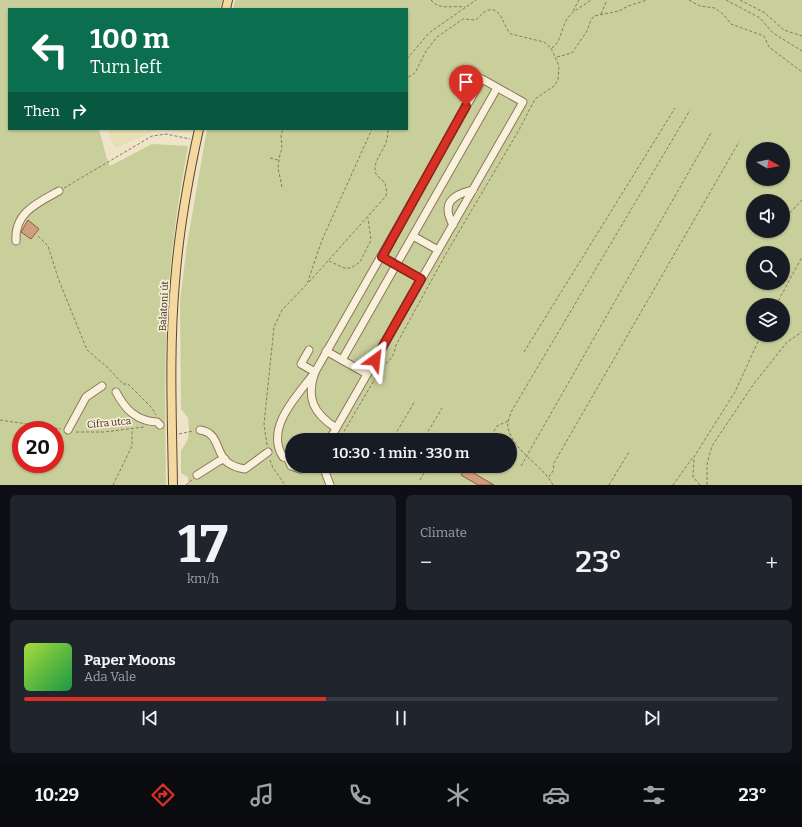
<!DOCTYPE html>
<meta charset="utf-8">
<style>
:root{--surface:#171b24;--page:#20242c;--text:#f1f3f6;--muted:#9ea1a6;--line:#363941;--accent:#d93025}
body{margin:0;font-family:Bitter,serif;background:var(--page);color:var(--text);height:100vh;display:flex;flex-direction:column;font-size:15px;white-space:nowrap}
*{box-sizing:border-box;margin:0}
p{font-size:13px;color:var(--muted)}
.icon{flex:none;width:22px;height:22px;fill:none;stroke:currentColor;stroke-width:2;stroke-linecap:round;stroke-linejoin:round}
.map{position:relative;height:485px;overflow:hidden}
.sheet{display:flex;flex-direction:column;gap:10px;padding:10px;background:#0d0f14;flex:1}
.sheet>*{flex:none}
.hud{position:absolute;left:8px;top:8px;width:400px;height:122px;border-radius:0px;box-shadow:0 1px 3px #0004;background:#0b6e4f;color:#fff;overflow:hidden}
.needle{width:26px;rotate:99deg}
.buttons{position:absolute;left:746px;top:142px;display:grid;gap:8px}
.buttons a{display:grid;place-items:center;width:44px;height:44px;border-radius:50%;background:var(--surface);box-shadow:0 1px 3px #0004;font-size:20px}
.speed{position:absolute;left:12px;top:421px;display:flex;gap:8px;font-size:20px;font-weight:700;text-align:center}
.speed>*{display:grid;place-content:center;width:52px;height:52px;border-radius:50%;background:var(--surface);box-shadow:0 1px 3px #0004;line-height:1}
.speed .limit{border:6px solid #d22;background:#fff;color:#111}
.pin{position:absolute;display:grid;place-items:center;width:34px;height:34px;color:#fff;margin:-41px -17px;border-radius:50% 50% 50% 0;rotate:-45deg;box-shadow:0 0 4px #0007}
.pin .icon{rotate:45deg}
.me{position:absolute;width:44px;margin:-22px;rotate:30deg;stroke-linejoin:round;filter:drop-shadow(0 0 3px #0008)}
.turn{display:flex;align-items:center;gap:14px;height:84px;padding:0 16px;font-size:18px}
.turn .icon{width:52px;height:52px;stroke-width:2.5}
.turn b{display:block;font-size:28px;line-height:34px}
.then{display:flex;align-items:center;height:38px;padding:0 16px;background:#0003;gap:8px;font-size:15px}
.big{font-size:30px;font-weight:600;line-height:1.1}
.sheet .card{flex:1;display:flex;flex-direction:column;justify-content:center;gap:6px;min-width:0;padding:0 14px;border-radius:6px;background:var(--page)}
.sheet .dial{align-items:center;gap:0}
.dial b{font-size:52px;line-height:1}
.song{display:flex;align-items:center;gap:12px}
.cover{width:48px;height:48px;border-radius:6px;background:linear-gradient(135deg,hsl(80 70% 55%),hsl(140 70% 35%))}
.played{height:4px;border-radius:2px;background:linear-gradient(90deg,var(--accent) 40%,var(--line) 40%)}
.keys{display:flex;justify-content:space-around;direction:ltr}
.heat{display:flex;justify-content:space-between;align-items:center;font-size:22px;direction:ltr}
.sheet .tiles{flex:1;display:grid;gap:10px;grid-template-columns:1fr 1fr}
.card:last-child{grid-column:span 2}
.trip{position:absolute;left:285px;top:433px;width:232px;height:40px;border-radius:20px;background:var(--surface);box-shadow:0 1px 3px #0004;font-weight:600;line-height:40px;text-align:center}
.dock{display:flex;height:64px;justify-content:space-around;align-items:center;background:#090b0e;color:var(--muted)}
.dock .icon{width:28px;height:28px}
.dock .current{color:var(--accent)}
.dock b{font-size:18px;color:var(--text)}
.map>svg:first-child{display:block}
.farmland{fill:#e6deb5}
.green{fill:#c9cf9b;fill-rule:evenodd}
.building{fill:#cf9f7d;stroke:#8d5f41}
.lines{fill:none;stroke-linecap:round;stroke-linejoin:round}
.minor-casing{stroke:#8d765c;stroke-width:9}
.major-casing{stroke:#5b4430;stroke-width:10}
.path{stroke:#8d765c;stroke-width:1;stroke-dasharray:3 2;stroke-linecap:butt}
.minor{stroke:#faf1dc;stroke-width:7}
.major{stroke:#f3d9a0;stroke-width:8}
.route-casing{stroke:#8d1f18;stroke-width:10}
.route{stroke:#d93025;stroke-width:7}
.labels{text-anchor:middle;dominant-baseline:central;stroke-width:3.5;stroke-linejoin:round;paint-order:stroke}
.street-label{font-size:10px;fill:#3d2e20;stroke:#f7eed8}
</style>
<div class="map">
<svg width="802" height="485" viewBox="0 0 802 485">
<rect width="100%" height="100%" fill="#f0e4c8"/>
<polygon class="farmland" points="107,129 192,129 191,133 160,129 115,148"/>
<g class="green">
<path d="M0 0H222L220 9H9V129H99L107 159 110 166 152 144 188 146C183 176 177 206 174 236 163 318 165 402 166 485H0ZM21 430H55V464H21Z"/>
<path d="M235 0H802V485H188V477L181 473V451L188 439 189 429 188 418 181 409 180 301 187 244 207 129H407V9H233ZM753 149H783V179H753ZM753 201H783V231H753ZM753 253H783V283H753ZM753 305H783V335H753ZM292 440H510V466H292Z"/>
</g>
<g class="building">
<polygon points="28,220 39,229 31,239 21,232"/>
<polygon points="465,468 494,485 478,485 461,475"/>
</g>
<g class="lines">
<defs>
<g id="minor">
<path d="M453 225C441 203 452 195 473 190"/>
<polyline points="413,236 438,250"/>
<path d="M16 241C14 213 37 203 59 191"/>
<polyline points="382,257 421,279"/>
<polyline points="326,351 367,374"/>
<polyline points="342,360 497,88"/>
<path d="M116 392C125 409 136 421 157 422L160 425"/>
<polyline points="68,430 86,397 102,386"/>
<path d="M200 430C220 433 215 452 227 462 232 466 239 468 245 469L268 452"/>
<path d="M329 440 334 432 523 102 482 79 315 372C306 398 313 413 336 428"/>
<polyline points="292,448 287,457 291,466 300,469 307,466"/>
<path d="M287 458 283 457C264 427 299 394 315 372L301 364 309 350"/>
<polyline points="323,466 330,485"/>
<polyline points="197,475 219,461 225,459"/>
</g>
<g id="major">
<polyline points="226,9 228,0"/>
<path d="M173 485C172 418 169 349 175 282 179 230 188 179 199 129"/>
</g>
</defs>
<use href="#minor" class="minor-casing"/>
<use href="#major" class="major-casing"/>
<g class="path">
<path d="M431 0C440 11 452 5 465 7"/>
<polyline points="689,0 700,6 715,8 724,15 731,24 764,36 769,47 802,72"/>
<polyline points="726,0 760,18 773,33 802,51"/>
<polyline points="740,0 765,13 784,30 802,36"/>
<polyline points="573,11 579,0"/>
<polyline points="601,14 607,0"/>
<path d="M552 48C560 43 561 31 565 23 569 12 582 7 591 0"/>
<polyline points="557,57 572,53 587,31 591,20 594,16 619,11 628,6 647,0"/>
<polyline points="407,59 429,33 476,0"/>
<polyline points="270,158 278,160"/>
<polyline points="282,187 278,168 280,154 282,149 281,135 283,129"/>
<polyline points="64,188 152,136 166,134 190,139"/>
<polyline points="783,220 802,200"/>
<polyline points="38,236 48,246 58,278 87,350 107,367 123,384 128,384 152,408 156,415"/>
<polyline points="329,261 344,268 351,268 360,262 371,240 368,218"/>
<path d="M309 282 386 196C389 177 375 180 375 170 374 162 381 154 384 147 387 141 388 136 388 129"/>
<polyline points="776,305 802,257"/>
<polyline points="524,352 675,108"/>
<polyline points="0,420 61,429"/>
<polyline points="76,432 104,432 144,427"/>
<polyline points="179,434 193,431"/>
<path d="M339 440 383 365C392 360 394 355 396 345L447 252 519 130 535 99 554 86 558 80 559 66 551 48 544 42 511 34C503 28 502 4 486 11 483 12 479 17 476 20L463 19 437 37 426 51 415 73 407 78"/>
<polyline points="392,440 415,401"/>
<polyline points="423,440 442,408"/>
<polyline points="444,440 444,439"/>
<polyline points="489,440 497,426 508,421"/>
<polyline points="267,445 264,424 274,327 282,310 307,284 322,240 372,129"/>
<polyline points="270,460 273,468 285,485"/>
<polyline points="521,466 711,133"/>
<polyline points="405,470 408,466"/>
<polyline points="333,473 334,466"/>
<polyline points="549,477 553,471 554,463 739,142"/>
<polyline points="420,480 428,466"/>
<polyline points="113,485 132,446 132,429"/>
<polyline points="186,485 193,479"/>
<path d="M553 485C542 464 513 452 508 427 507 422 510 417 511 412L690 110"/>
<polyline points="609,485 629,452"/>
<polyline points="673,485 693,457"/>
<polyline points="700,485 693,477 694,457 735,392 761,335"/>
<polyline points="707,485 707,464 712,446 718,437 753,385 787,342 802,332"/>
</g>
<use href="#minor" class="minor"/>
<use href="#major" class="major"/>
</g>
<g class="lines">
<defs>
<polyline id="route" points="375,360 421,279 382,257 466,106"/>
</defs>
<use href="#route" class="route-casing"/>
<use href="#route" class="route"/>
</g>
<g class="labels">
<g class="street-label">
<text transform="translate(164 306) rotate(-87)">Balatoni út</text>
<text transform="translate(109 423) rotate(-5)">Cifra utca</text>
</g>
</g>
</svg>
<div class="buttons">
<a><svg class="needle" viewBox="-14 -14 28 28"><path d="M0-13l5 13h-10z" fill="#e53935"/><path d="M0 13l5-13h-10z" fill="#9ea1a6"/></svg></a>
<a><svg class="icon" aria-label="sound" viewBox="0 0 24 24"><path d="M4 9h4l5-4v14l-5-4H4zM17 9q2 3 0 6"/></svg></a>
<a><svg class="icon" aria-label="search" viewBox="0 0 24 24"><circle cx="10" cy="10" r="6"/><path d="M15 15l6 6"/></svg></a>
<a><svg class="icon" aria-label="layers" viewBox="0 0 24 24"><path d="M12 4l9 5-9 5-9-5zM3 14l9 5 9-5"/></svg></a>
</div>
<div class="speed"><div class="limit">20</div></div>
<div class="pin" style="left:466px;top:106px;background:#d93025"><svg class="icon" aria-label="arrive" viewBox="0 0 24 24"><path d="M6 21V4h12l-3 4 3 4H6"/></svg></div>
<svg class="me" style="left:375px;top:360px" viewBox="-20 -20 40 40"><path d="M0-17L14 15 0 8-14 15z" fill="#d93025" stroke="#fff" stroke-width="4"/></svg>
<div class="trip">10:30 · 1 min · 330 m</div>
<div class="hud">
<div class="turn"><svg class="icon" aria-label="left" viewBox="0 0 24 24"><path d="M17 20v-9H6M10 6l-5 5 5 5"/></svg><div><b>100 m</b>Turn left</div></div>
<div class="then">Then<svg class="icon" aria-label="right" viewBox="0 0 24 24"><path d="M7 20v-9h11M14 6l5 5-5 5"/></svg></div>
</div>
</div>
<section class="sheet">
<div class="tiles">
<div class="card dial"><b>17</b><p>km/h</p></div>
<div class="card"><p>Climate</p>
<div class="heat"><a>−</a><b class="big">23°</b><a>+</a></div>
</div>
<div class="card">
<div class="song"><i class="cover"></i><div><b>Paper Moons</b><p>Ada Vale</p></div></div>
<div class="played"></div>
<div class="keys"><svg class="icon" aria-label="previous" viewBox="0 0 24 24"><path d="M18 5L8 12l10 7zM5 5v14"/></svg><svg class="icon" aria-label="pause" viewBox="0 0 24 24"><path d="M8 5v14M16 5v14"/></svg><svg class="icon" aria-label="next" viewBox="0 0 24 24"><path d="M6 5l10 7-10 7zM19 5v14"/></svg></div>
</div>
</div>
</section>
<nav class="dock">
<b>10:29</b>
<svg class="icon current" aria-label="directions" viewBox="0 0 24 24"><path d="M12 3l9 9-9 9-9-9zM9 14v-3h6M13 9l2 2-2 2"/></svg>
<svg class="icon" aria-label="music" viewBox="0 0 24 24"><path d="M9 18V5l10-2v13"/><circle cx="6" cy="18" r="3"/><circle cx="16" cy="16" r="3"/></svg>
<svg class="icon" aria-label="phone" viewBox="0 0 24 24"><path d="M5 4h4l2 5-3 2q2 4 5 5l2-3 5 2v4C11 20 4 13 5 4z"/></svg>
<svg class="icon" aria-label="climate" viewBox="0 0 24 24"><path d="M12 3v18M4 7l16 10M4 17L20 7"/></svg>
<svg class="icon" aria-label="car" viewBox="0 0 24 24"><path d="M5 17H2v-5l4-1 3-4h7l3 4 3 1v5h-3M9 17h6M6 11h13"/><circle cx="7" cy="17" r="2"/><circle cx="17" cy="17" r="2"/></svg>
<svg class="icon" aria-label="filters" viewBox="0 0 24 24"><path d="M4 7h16M4 17h16"/><circle cx="9" cy="7" r="2"/><circle cx="15" cy="17" r="2"/></svg>
<b>23°</b>
</nav>
